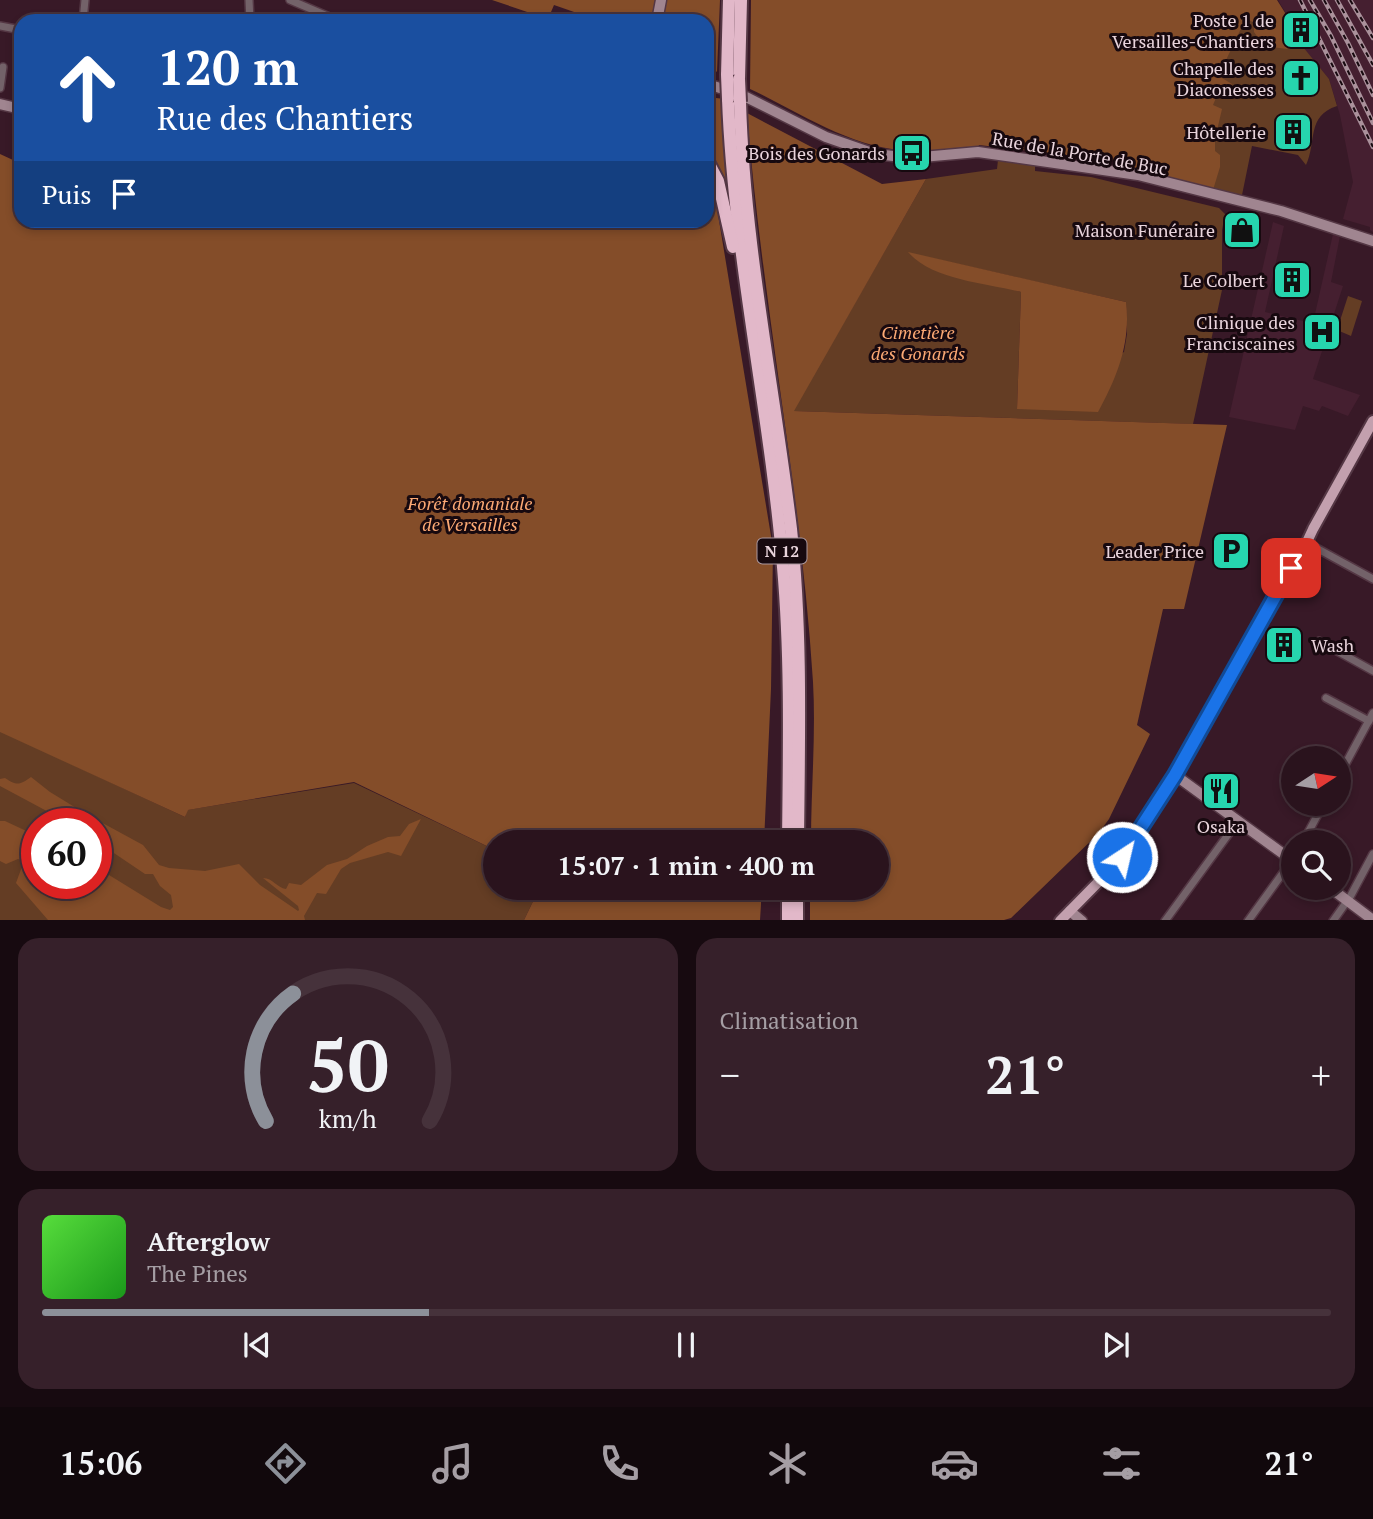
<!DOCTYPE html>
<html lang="fr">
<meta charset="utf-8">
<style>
:root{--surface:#2a131d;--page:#36202a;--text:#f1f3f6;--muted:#a59ea4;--line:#46323b;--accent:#8c9099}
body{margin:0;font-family:"PT Serif",serif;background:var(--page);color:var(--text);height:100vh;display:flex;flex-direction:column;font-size:26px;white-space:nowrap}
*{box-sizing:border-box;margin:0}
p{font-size:23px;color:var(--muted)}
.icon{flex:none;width:38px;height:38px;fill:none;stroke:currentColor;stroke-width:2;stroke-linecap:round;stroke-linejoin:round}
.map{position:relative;height:920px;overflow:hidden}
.drawer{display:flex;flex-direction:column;gap:18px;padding:18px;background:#170a10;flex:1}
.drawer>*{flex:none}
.hud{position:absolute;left:14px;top:14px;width:700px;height:214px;border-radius:21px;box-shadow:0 4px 10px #0003,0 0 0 2px var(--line);background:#1a4fa0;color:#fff;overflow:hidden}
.needle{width:46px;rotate:78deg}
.buttons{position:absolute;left:1281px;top:746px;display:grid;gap:14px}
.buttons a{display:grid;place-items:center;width:70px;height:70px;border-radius:50%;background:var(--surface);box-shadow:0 4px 10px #0003,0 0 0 2px var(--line);font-size:35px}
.speed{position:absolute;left:21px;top:808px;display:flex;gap:14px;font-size:35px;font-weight:700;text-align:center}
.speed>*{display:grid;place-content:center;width:91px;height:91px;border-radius:50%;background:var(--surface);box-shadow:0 4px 10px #0003,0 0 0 2px var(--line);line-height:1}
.speed .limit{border:10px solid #d22;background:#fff;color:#111}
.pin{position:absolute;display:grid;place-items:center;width:60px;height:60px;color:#fff;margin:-30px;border-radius:14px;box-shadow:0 4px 10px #0006}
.me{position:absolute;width:77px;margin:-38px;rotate:35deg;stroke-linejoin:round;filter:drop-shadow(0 0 5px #0008)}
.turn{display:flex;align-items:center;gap:24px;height:147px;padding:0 28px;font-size:32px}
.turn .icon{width:91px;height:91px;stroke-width:2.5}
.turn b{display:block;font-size:49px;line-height:60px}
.then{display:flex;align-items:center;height:66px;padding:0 28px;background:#0003;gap:14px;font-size:26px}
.big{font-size:52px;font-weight:600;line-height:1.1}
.drawer .card{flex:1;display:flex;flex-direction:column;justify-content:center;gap:10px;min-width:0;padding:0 24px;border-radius:21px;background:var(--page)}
.drawer .dial{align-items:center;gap:0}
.dial svg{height:182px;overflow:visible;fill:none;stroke:var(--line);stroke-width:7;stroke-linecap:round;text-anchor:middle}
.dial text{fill:var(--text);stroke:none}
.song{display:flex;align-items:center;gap:21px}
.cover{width:84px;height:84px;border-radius:10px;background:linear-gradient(135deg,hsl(110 70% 55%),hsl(120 70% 35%))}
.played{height:7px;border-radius:4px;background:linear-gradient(90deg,var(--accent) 30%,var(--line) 30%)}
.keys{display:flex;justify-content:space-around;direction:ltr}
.heat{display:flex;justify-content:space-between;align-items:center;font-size:38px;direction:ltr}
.drawer .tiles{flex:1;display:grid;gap:18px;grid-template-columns:1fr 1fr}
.card:last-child{grid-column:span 2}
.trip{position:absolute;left:483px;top:830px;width:406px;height:70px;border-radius:35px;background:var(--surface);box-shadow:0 4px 10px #0003,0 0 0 2px var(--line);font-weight:600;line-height:70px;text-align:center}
.menu{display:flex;height:112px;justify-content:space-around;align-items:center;background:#11080c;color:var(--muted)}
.menu .icon{width:49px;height:49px}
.menu .current{color:var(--accent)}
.menu b{font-size:32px;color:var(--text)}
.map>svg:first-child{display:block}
.built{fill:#451f30}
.green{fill:#643d24;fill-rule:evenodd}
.forest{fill:#844d29}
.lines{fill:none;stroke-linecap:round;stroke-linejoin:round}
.street-casing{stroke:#543744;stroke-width:10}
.secondary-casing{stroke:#543744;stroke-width:13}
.primary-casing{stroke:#543744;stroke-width:14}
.highway-casing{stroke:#543744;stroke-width:16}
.street{stroke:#736269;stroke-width:7}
.secondary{stroke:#a08590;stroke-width:10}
.primary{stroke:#c3a0ae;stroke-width:10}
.highway{stroke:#e2b8c9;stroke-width:12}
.rail-casing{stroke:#aa919b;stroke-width:4.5}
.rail{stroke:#17090f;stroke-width:2;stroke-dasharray:5;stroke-linecap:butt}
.highway-bridge-casing{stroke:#543744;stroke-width:16;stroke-linecap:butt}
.highway-bridge{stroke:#e2b8c9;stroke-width:12}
.route-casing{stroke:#114b97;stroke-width:18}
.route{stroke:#1a73e8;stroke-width:12}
.labels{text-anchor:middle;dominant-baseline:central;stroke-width:6;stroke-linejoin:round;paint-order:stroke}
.shield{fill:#17090f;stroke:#aa979e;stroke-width:2}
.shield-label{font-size:16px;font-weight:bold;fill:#e9d4dc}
.poi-label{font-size:18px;fill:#e9d4dc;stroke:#17090f;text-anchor:end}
.street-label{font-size:18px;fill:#e9d4dc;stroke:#17090f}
.park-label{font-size:18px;font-style:italic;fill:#fca974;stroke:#17090f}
</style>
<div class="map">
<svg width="1373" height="921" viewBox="0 0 1373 921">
<rect width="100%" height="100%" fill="#381927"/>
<g class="built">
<polygon points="1278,0 1373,0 1373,232 1370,230 1370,227 1343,219 1353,182 1340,115 1329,79 1299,43 1299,35"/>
<polygon points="1273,222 1284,226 1265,312 1303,321 1303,326 1315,329 1318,316 1315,314 1333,234 1340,236 1331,282 1343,286 1313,379 1360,395 1348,416 1322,406 1319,411 1303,406 1295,430 1229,417"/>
</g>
<g class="green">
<path d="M1265 0 1329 79 1337 106C1306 116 1317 142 1306 165L1298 155 1252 146 1242 195 1127 169 1195 47Z"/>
<path d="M998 160 1035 163V171L1091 177 1219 208 1225 214 1222 230V290L1193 424 793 411 926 179 997 169ZM909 253 1126 302 1127 334 1124 352 1017 409 1021 292Z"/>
<polygon points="1348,296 1362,301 1351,336 1337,330"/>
<path d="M0 731 185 817 187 810 354 783 495 850V887H540L524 920 0 921ZM37 824H96V884H37Z"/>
</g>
<g class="forest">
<polygon points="492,0 657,0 653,21 600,21 554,5 548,19"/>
<polygon points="663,0 720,0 717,72 707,63 707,21 659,21"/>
<path d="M751 0H1277L1299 35V43L1287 49 1264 46 1254 32V23L1246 18 1227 58 1222 78 1232 84 1229 91 1218 93 1213 105 1222 109 1215 139V151L1220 155V167L1213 190 1127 169 1128 162 979 145 978 147 926 151 925 144 916 143 914 151C853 150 803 114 750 89Z"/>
<polygon points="707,97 725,99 727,182 723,182 718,169 707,154"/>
<path d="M747 113 882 184 926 179 794 411 1227 425 1184 609H1163L1137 725 1150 734 1109 819 1098 834 1011 918 1004 920H810V887H877V842H811C811 789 816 735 813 682 801 491 762 303 747 113Z"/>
<polygon points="0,154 13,160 19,175 21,174 21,220 707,220 707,174 715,196 773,548 771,689 764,842 495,842 495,850 354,782 188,810 185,817 0,732"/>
<path d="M908 252 1126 302C1131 343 1117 377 1098 412L1017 409 1021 292C986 283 932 280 908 252Z"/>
<path d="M31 777 50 792 86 814 143 845 159 865 169 868 205 871 239 864 260 885 298 911 299 910 298 906 263 878C273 878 277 888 286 889L289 883 301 885 327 865 347 859 367 846 388 837 400 836 409 824 421 819 401 856 388 852 350 863 341 869 326 894 317 893 304 916 305 920H48L16 883 24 861 18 859 6 864 0 861V821H5L37 836V884H96V867L161 907 170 910 173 907 171 895 160 886 153 874H145L102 845 96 840V824H71L0 786V779L5 778C17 786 20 785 31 777Z"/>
<polygon points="540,887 762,887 760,920 524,920"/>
</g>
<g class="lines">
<defs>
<g id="street">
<polyline points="249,0 250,21"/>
<polyline points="290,0 332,18 348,21"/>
<polyline points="83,21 85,0"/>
<polyline points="0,26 21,30"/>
<polyline points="0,88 3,67"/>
<polyline points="1307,543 1373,579"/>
<polyline points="1319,641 1373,671"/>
<polyline points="1326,698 1369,721"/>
<polyline points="1339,776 1373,713"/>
<polyline points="1303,842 1324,803"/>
<polyline points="1165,921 1238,821"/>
<polyline points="1248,921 1293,859"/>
<polyline points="1333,921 1350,897 1373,854"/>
</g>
<g id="secondary">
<polyline points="657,21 661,0"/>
<polyline points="707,84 720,88"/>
<polyline points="746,97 826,137 875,154 911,158 978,152 1138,175 1281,211 1373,241"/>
<polyline points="0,104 21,109"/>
<polyline points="1175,775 1293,861"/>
<polyline points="1329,887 1373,920"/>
<polyline points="1070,911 1082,921"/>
</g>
<polyline id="primary" points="1060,921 1119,861 1151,815 1288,572 1299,559 1313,529 1373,421"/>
<g id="highway">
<polyline points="727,75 729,0"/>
<polyline points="739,79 741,0"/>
<path d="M728 99C734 256 770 410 783 567 791 658 789 750 788 842"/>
<path d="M740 102C744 245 774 387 791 529 802 632 799 738 798 842"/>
<polyline points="707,160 718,181 733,247"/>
<polyline points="788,921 788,887"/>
<polyline points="797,921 797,887"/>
</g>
</defs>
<use href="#street" class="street-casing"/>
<use href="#secondary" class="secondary-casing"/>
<use href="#primary" class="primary-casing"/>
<use href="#highway" class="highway-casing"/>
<use href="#street" class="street"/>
<use href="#secondary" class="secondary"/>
<use href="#primary" class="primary"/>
<use href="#highway" class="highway"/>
<defs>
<g id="rail">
<polyline points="1300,0 1373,147"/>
<polyline points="1310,0 1331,36 1373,123"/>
<polyline points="1324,0 1348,43 1373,95"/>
<polyline points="1337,0 1373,65"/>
<polyline points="1350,0 1373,38"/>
</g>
</defs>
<use href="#rail" class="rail-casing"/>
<use href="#rail" class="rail"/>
<defs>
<g id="highway-bridge">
<polyline points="727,75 728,99"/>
<polyline points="739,79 740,102"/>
</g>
</defs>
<use href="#highway-bridge" class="highway-bridge-casing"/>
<use href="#highway-bridge" class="highway-bridge"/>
</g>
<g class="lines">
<defs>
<polyline id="route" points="1122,857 1175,775 1291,568"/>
</defs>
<use href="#route" class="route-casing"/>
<use href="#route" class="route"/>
</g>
<defs>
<symbol id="building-square" viewBox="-11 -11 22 22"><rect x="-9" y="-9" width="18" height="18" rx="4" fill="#26d5ae" stroke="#17090f"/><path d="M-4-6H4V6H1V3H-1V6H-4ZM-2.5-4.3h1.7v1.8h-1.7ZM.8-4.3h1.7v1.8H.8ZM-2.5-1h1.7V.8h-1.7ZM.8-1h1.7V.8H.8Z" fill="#111"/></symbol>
<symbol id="church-square" viewBox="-11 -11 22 22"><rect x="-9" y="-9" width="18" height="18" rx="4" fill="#26d5ae" stroke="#17090f"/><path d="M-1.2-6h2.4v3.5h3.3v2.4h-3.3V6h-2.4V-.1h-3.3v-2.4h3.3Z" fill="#111"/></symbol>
<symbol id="bus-square" viewBox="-11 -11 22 22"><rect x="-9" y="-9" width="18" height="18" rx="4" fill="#26d5ae" stroke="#17090f"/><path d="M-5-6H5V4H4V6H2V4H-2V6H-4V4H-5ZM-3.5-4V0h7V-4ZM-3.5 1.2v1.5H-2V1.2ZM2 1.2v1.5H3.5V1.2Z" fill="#111"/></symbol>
<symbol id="shop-square" viewBox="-11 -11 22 22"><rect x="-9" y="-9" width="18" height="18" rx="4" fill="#26d5ae" stroke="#17090f"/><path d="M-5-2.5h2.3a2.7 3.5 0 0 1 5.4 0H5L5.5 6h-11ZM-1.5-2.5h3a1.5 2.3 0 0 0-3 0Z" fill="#111"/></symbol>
<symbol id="hospital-square" viewBox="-11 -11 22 22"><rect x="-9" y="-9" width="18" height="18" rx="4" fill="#26d5ae" stroke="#17090f"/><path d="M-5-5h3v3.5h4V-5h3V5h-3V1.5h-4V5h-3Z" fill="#111"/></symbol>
<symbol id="parking-square" viewBox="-11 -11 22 22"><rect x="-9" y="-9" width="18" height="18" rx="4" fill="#26d5ae" stroke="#17090f"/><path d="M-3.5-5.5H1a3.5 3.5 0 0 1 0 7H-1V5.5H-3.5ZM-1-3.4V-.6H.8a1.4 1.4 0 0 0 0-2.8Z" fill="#111"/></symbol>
<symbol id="restaurant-square" viewBox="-11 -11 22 22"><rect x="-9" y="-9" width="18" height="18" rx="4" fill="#26d5ae" stroke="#17090f"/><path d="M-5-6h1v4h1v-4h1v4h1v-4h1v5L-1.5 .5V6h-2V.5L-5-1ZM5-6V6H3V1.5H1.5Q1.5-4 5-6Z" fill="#111"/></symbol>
</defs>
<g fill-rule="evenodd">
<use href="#building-square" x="1279" y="8" width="44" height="44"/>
<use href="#church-square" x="1279" y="56" width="44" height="44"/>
<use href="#building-square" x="1271" y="110" width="44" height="44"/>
<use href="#bus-square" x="890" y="131" width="44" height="44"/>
<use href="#shop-square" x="1220" y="208" width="44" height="44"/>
<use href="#building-square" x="1270" y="258" width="44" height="44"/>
<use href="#hospital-square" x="1300" y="310" width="44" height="44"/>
<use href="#parking-square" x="1209" y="529" width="44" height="44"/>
<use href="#building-square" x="1262" y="623" width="44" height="44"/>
<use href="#restaurant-square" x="1199" y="769" width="44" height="44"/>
</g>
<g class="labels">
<rect class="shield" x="757.5" y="538.5" width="49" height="25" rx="5"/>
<g class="shield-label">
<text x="782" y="551">N 12</text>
</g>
<g class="poi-label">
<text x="1274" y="20">Poste 1 de<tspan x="1274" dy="21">Versailles-Chantiers</tspan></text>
<text x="1274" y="68">Chapelle des<tspan x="1274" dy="21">Diaconesses</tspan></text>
<text x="1266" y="132">Hôtellerie</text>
<text x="885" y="153">Bois des Gonards</text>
<text x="1215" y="230">Maison Funéraire</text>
<text x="1265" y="280">Le Colbert</text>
<text x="1295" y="322">Clinique des<tspan x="1295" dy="21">Franciscaines</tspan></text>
<text x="1204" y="551">Leader Price</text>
<text x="1311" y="645" text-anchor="start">Wash</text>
<text x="1221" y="826" text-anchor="middle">Osaka</text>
</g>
<g class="street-label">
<text transform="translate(1080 153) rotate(10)">Rue de la Porte de Buc</text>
</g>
<g class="park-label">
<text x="918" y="332">Cimetière<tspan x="918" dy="21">des Gonards</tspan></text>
<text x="470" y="503">Forêt domaniale<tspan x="470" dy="21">de Versailles</tspan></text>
</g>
</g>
</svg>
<div class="buttons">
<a><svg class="needle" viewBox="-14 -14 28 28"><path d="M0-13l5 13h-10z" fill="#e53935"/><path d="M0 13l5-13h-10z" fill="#a59ea4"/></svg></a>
<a><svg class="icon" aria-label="search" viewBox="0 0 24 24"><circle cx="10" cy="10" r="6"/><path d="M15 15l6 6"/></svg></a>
</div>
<div class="speed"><div class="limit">60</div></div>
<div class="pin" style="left:1291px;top:568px;background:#d93025"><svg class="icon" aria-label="arrive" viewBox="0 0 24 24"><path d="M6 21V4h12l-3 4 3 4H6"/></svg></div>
<svg class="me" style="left:1122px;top:857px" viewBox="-20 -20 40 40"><circle r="17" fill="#1a73e8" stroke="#fff" stroke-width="3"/><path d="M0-11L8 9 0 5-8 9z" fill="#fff"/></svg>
<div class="trip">15:07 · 1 min · 400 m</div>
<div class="hud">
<div class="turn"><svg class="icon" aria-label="ahead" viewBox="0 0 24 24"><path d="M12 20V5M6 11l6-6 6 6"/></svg><div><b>120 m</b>Rue des Chantiers</div></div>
<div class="then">Puis<svg class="icon" aria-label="arrive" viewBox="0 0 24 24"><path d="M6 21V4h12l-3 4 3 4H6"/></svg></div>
</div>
</div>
<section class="drawer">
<div class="tiles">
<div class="card dial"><svg viewBox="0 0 100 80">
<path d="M14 69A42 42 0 1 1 86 69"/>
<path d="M14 69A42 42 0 0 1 26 13" stroke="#8c9099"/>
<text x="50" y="56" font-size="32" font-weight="700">50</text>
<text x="50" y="72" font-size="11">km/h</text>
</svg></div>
<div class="card"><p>Climatisation</p>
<div class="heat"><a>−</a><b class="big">21°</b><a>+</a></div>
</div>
<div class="card">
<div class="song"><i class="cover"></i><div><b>Afterglow</b><p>The Pines</p></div></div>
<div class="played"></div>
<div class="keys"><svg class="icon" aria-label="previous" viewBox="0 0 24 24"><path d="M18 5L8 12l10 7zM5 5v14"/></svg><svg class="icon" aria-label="pause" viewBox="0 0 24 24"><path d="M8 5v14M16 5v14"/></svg><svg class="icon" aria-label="next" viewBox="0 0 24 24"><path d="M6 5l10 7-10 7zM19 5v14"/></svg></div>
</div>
</div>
</section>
<nav class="menu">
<b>15:06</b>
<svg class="icon current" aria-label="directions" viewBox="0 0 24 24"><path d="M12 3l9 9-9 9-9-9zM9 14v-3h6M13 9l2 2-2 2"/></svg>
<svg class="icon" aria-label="music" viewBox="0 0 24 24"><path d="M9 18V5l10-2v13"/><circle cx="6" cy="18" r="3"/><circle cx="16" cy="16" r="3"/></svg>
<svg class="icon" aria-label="phone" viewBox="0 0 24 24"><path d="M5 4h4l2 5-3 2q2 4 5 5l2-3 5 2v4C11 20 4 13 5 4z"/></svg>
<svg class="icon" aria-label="climate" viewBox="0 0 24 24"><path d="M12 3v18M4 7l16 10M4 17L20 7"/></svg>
<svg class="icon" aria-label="car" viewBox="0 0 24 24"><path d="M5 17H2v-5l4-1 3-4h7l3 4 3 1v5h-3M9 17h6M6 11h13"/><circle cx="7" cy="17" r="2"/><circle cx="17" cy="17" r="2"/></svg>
<svg class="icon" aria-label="filters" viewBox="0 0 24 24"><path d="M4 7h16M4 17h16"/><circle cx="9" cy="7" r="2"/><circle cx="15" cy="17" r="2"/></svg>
<b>21°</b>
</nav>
